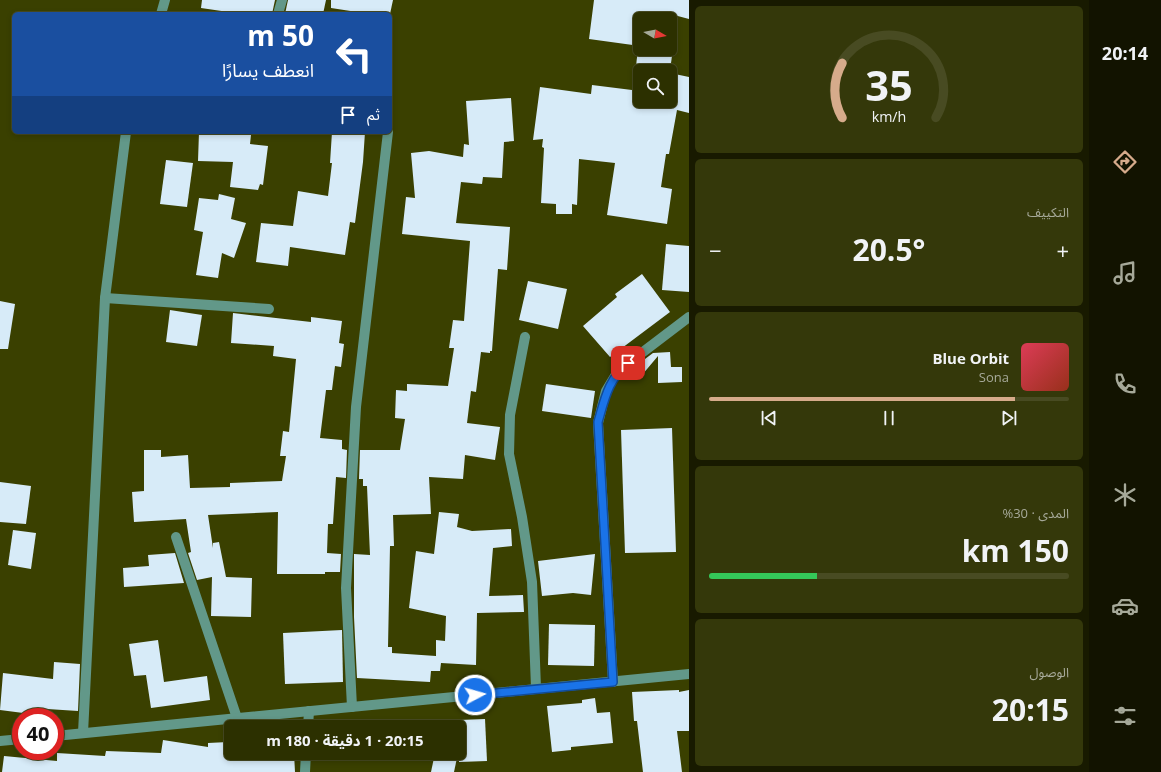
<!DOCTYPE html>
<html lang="ar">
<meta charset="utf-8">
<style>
:root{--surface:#2c3000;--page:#34380a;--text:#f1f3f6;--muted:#a6a999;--line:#484b22;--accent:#d6ab8b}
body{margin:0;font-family:"Open Sans","Noto Sans Arabic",sans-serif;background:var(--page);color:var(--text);direction:rtl;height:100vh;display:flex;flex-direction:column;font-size:15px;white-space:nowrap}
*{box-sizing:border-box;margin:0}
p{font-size:13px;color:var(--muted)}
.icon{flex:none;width:22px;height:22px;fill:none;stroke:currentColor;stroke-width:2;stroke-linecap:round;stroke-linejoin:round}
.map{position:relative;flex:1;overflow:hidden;direction:ltr}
.side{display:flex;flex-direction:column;gap:6px;padding:6px;background:#181a00;width:400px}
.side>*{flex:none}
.hud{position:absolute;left:12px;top:12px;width:380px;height:122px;border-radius:6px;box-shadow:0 2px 6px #0003,0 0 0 1px var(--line);direction:rtl;background:#1a4fa0;color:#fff;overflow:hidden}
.needle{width:26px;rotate:100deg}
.buttons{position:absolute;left:633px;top:12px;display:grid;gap:8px}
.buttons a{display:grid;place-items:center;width:44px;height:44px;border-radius:6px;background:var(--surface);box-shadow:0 2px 6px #0003,0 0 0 1px var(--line);font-size:20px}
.speed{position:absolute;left:12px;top:708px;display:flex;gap:8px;font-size:20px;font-weight:700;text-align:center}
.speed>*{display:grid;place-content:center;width:52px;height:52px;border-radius:50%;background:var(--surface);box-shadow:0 2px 6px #0003,0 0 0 1px var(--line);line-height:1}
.speed .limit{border:6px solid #d22;background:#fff;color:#111}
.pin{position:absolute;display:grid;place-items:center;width:34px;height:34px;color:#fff;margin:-17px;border-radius:8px;box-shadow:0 2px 6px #0006}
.me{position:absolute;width:44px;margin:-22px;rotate:84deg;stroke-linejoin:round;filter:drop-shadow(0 0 3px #0008)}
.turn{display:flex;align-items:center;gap:14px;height:84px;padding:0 12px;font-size:18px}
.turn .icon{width:52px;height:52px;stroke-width:2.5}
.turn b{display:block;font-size:28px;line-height:34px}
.then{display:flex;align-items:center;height:38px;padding:0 12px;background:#0003;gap:8px;font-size:15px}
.big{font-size:30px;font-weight:700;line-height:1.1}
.side .widget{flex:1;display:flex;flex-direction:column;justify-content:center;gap:6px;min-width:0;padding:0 14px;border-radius:6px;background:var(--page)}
.side .dial{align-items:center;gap:0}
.dial svg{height:104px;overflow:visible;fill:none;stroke:var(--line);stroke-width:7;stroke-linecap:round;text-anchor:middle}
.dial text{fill:var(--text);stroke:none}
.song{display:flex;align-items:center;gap:12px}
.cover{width:48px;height:48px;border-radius:6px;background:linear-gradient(135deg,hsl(350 70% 55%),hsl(10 70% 35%))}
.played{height:4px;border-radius:2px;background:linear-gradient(90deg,var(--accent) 85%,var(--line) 85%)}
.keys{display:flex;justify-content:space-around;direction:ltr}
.heat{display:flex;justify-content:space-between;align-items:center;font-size:22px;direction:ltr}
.charge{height:6px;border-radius:3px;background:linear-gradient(90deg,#34c759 30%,var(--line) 0)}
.trip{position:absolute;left:224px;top:720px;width:242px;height:40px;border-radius:6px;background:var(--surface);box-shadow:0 2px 6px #0003,0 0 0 1px var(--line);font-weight:700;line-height:40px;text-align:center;direction:rtl}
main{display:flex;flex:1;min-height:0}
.menu{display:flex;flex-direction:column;width:72px;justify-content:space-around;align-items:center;background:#121300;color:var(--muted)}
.menu .icon{width:28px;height:28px}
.menu .selected{color:var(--accent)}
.menu b{font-size:18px;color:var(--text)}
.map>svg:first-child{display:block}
.building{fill:#d7ebf8}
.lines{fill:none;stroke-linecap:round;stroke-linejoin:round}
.minor{stroke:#629889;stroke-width:10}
.route-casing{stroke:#114b97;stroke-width:10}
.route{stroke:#1a73e8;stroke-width:7}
</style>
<main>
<nav class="menu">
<b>20:14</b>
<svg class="icon selected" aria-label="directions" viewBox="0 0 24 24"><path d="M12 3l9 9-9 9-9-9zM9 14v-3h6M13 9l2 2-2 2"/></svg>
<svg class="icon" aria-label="music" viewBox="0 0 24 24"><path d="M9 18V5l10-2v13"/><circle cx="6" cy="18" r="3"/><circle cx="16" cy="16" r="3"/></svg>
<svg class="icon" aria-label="phone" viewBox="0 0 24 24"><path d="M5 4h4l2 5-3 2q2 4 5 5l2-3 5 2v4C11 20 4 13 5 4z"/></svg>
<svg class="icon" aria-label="climate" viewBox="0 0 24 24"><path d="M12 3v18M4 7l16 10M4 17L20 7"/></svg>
<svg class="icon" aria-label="car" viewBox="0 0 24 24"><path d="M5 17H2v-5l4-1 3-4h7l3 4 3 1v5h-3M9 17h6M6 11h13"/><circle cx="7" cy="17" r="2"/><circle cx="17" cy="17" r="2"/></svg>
<svg class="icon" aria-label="filters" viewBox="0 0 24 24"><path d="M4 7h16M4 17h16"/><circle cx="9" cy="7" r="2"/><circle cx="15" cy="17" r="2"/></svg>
</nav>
<section class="side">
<div class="widget dial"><svg viewBox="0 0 100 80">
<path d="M14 69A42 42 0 1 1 86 69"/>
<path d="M14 69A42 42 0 0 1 14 27" stroke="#d6ab8b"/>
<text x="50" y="56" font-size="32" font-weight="700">35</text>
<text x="50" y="72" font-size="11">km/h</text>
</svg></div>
<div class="widget"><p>التكييف</p>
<div class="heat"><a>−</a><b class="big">20.5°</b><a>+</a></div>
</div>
<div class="widget">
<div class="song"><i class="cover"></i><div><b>Blue Orbit</b><p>Sona</p></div></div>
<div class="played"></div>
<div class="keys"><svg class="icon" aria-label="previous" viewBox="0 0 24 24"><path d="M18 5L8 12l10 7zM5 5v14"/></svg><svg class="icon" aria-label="pause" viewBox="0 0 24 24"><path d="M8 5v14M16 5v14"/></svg><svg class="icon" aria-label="next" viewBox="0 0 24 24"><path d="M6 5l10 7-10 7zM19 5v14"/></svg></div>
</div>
<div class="widget"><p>المدى · 30%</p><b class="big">150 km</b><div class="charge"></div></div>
<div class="widget"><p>الوصول</p><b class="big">20:15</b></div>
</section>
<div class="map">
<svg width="689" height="772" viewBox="0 0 689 772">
<rect width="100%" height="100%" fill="#3a4000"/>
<g class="building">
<polygon points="202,0 275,0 272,14 242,14 201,8"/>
<polygon points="288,0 326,0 323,14 285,14"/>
<polygon points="331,0 393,0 390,14 370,14 331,8"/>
<polygon points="594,0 689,0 689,19 674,15 673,19 640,19 640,46 589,39"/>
<polygon points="638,49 673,49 670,70 636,66"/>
<polygon points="670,73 689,77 689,113 677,110 669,154 666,154 661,187 672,189 667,224 607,215 615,163 579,159 577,205 572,204 572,214 556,214 556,204 541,203 544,148 542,147 543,139 533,140 540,87 591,94 592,85 640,91 640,101 670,101"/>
<polygon points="511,98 514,141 504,142 502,178 483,177 482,184 461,182 456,223 510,227 507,270 498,269 492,351 490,351 490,353 481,352 476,392 471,391 467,423 500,427 495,460 465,455 463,479 429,477 431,514 393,515 394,546 390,546 388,647 392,647 392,653 436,656 436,640 445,641 446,616 409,608 416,551 434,554 439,512 459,514 457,527 472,531 511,529 512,546 493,548 489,596 523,595 524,612 477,613 476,665 441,663 440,671 431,671 430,682 357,678 354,617 354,554 370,555 367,486 363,486 363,479 359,479 360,450 400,450 405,419 395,418 396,390 407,391 407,384 448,386 454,348 449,348 453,320 464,321 470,241 402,234 406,197 415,198 411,153 429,151 463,157 464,144 469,145 466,101"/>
<polygon points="199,132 251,135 250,144 268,146 263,185 260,184 258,190 230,187 233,162 198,161"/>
<polygon points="332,132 365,132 363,162 355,223 350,222 345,255 290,247 288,266 256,262 261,223 293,226 298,191 328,196 332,163 330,163"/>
<polygon points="166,160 193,163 187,207 160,204"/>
<polygon points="219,194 235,198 231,219 246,223 234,258 222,253 218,278 196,275 203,232 194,230 199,198 218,200"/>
<polygon points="666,244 689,246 689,292 662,290"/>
<polygon points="642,274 670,312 610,357 583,326 617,297 615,294"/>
<polygon points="528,281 567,289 558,329 519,320"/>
<polygon points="0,301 15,304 8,349 0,349"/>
<polygon points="170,310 202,315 197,346 166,342"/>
<polygon points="233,313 311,322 311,317 342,321 339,343 344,344 341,367 335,366 332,390 326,390 320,438 342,440 342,449 347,450 346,478 336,477 333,524 328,524 327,553 341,554 340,572 325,572 325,574 277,574 278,512 208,515 213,548 213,543 219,542 226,577 252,578 251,617 211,616 212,577 197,580 188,553 191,552 186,519 134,522 132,492 144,491 144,450 161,450 161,457 188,455 190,488 230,487 230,483 282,481 286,456 280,456 283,431 289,432 296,359 273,356 274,346 231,343"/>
<polygon points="670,352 671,367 682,367 682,382 658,383 658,356 642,375 633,368 653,353"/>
<polygon points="546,384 595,391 591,418 542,411"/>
<polygon points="672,428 676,552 625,553 621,430"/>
<polygon points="0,482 31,486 26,524 0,522"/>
<polygon points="13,530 36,533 31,569 8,565"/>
<polygon points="175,553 184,583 124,587 123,568 149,566 148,555"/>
<polygon points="595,554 591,595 573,593 542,596 538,561"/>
<polygon points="549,624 595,625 594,666 548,665"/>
<polygon points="342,630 343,682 285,684 283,633"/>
<polygon points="158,640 164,682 207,676 210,700 151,708 146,675 134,676 129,644"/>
<polygon points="54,662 80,664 78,711 32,708 31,714 0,710 3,673 53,679"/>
<polygon points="679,690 679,692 689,690 689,731 677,731 682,772 643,772 637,721 634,721 632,692"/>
<polygon points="595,698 597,713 610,712 613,743 571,747 571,750 552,752 547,706 582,703 582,700"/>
<polygon points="485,719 487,761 459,762 459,720"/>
<polygon points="163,740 208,747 208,743 228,742 229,753 294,753 295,772 2,772 4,756 57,761 57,753 105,756 106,751 161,753"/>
<polygon points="435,753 458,753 454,772 431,772"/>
</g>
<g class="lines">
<g class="minor">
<polyline points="161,14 165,0"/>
<polyline points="278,14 282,0"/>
<polyline points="105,298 269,309"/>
<polyline points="525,337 510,415 509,454 522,517 532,582 536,688"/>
<polyline points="176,537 237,718"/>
<polyline points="613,682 598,423 606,391 618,371 689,317"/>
<polyline points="352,707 346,588 356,407 388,132"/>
<polyline points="308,727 309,711"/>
<polyline points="83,733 105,298 126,132"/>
<polyline points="55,736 689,674"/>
<polyline points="0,741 21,739"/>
<polyline points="305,772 306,753"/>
</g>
</g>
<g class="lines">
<defs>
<path id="route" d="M475 695 613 682 598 422C605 398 608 380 628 363"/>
</defs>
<use href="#route" class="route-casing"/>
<use href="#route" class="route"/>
</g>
</svg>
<div class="buttons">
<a><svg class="needle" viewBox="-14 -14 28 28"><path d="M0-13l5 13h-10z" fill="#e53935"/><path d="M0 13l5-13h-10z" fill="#a6a999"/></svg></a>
<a><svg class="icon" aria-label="search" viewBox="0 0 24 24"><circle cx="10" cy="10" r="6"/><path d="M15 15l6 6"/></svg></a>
</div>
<div class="speed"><div class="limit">40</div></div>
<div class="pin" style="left:628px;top:363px;background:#d93025"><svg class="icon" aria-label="arrive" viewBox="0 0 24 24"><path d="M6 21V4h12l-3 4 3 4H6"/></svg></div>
<svg class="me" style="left:475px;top:695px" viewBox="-20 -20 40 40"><circle r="17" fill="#1a73e8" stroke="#fff" stroke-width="3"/><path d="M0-11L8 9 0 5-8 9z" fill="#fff"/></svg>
<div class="trip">20:15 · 1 دقيقة · 180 m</div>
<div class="hud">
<div class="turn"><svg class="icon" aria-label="left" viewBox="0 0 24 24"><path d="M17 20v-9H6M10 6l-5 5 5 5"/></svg><div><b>50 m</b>انعطف يسارًا</div></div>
<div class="then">ثم<svg class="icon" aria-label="arrive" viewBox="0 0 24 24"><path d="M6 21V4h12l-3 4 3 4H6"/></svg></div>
</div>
</div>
</main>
